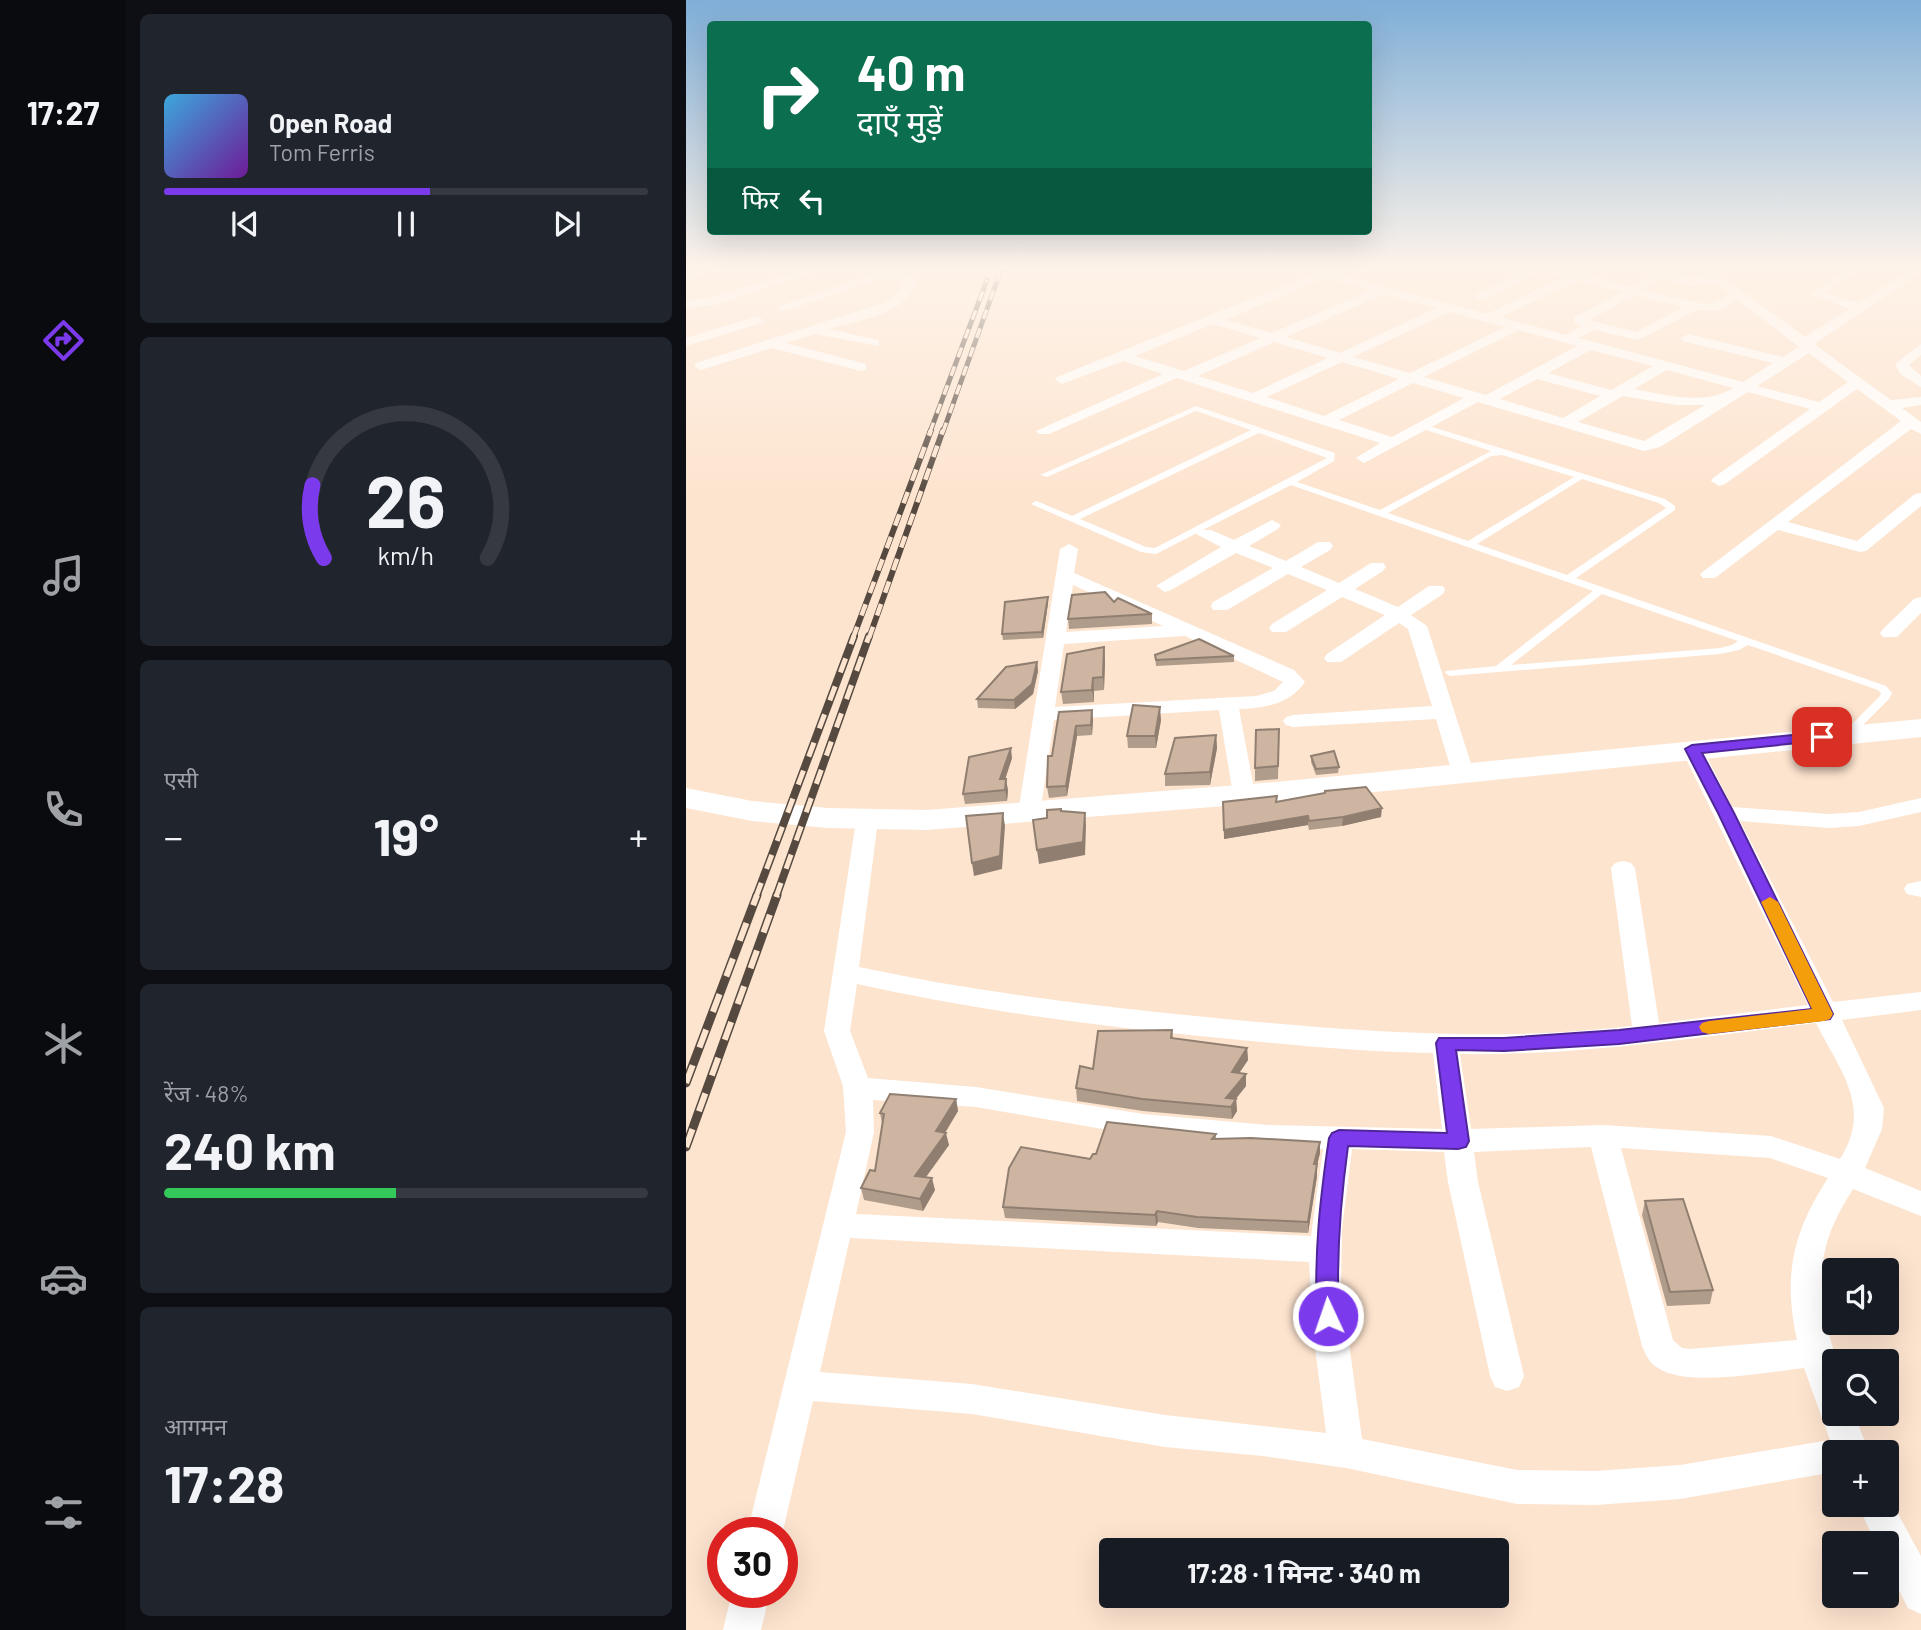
<!DOCTYPE html>
<html lang="hi">
<meta charset="utf-8">
<style>
:root{--surface:#171b24;--page:#20242c;--text:#f1f3f6;--muted:#9ea1a6;--line:#363941;--accent:#7c3aed}
body{margin:0;font-family:Barlow,"Noto Sans Devanagari",sans-serif;background:var(--page);color:var(--text);height:100vh;display:flex;flex-direction:column;font-size:26px;white-space:nowrap}
*{box-sizing:border-box;margin:0}
p{font-size:23px;color:var(--muted)}
.icon{flex:none;width:38px;height:38px;fill:none;stroke:currentColor;stroke-width:2;stroke-linecap:round;stroke-linejoin:round}
.map{position:relative;flex:1;overflow:hidden}
.drawer{display:flex;flex-direction:column;gap:14px;padding:14px;background:#0d0f14;width:560px}
.drawer>*{flex:none}
.guide{position:absolute;left:21px;top:21px;width:665px;height:214px;border-radius:7px;box-shadow:0 7px 28px #0002;background:#0b6e4f;color:#fff;overflow:hidden}
.controls{position:absolute;left:1136px;top:1258px;display:grid;gap:14px}
.controls a{display:grid;place-items:center;width:77px;height:77px;border-radius:7px;background:var(--surface);box-shadow:0 7px 28px #0002;font-size:35px}
.speed{position:absolute;left:21px;top:1517px;display:flex;gap:14px;font-size:35px;font-weight:700;text-align:center}
.speed>*{display:grid;place-content:center;width:91px;height:91px;border-radius:50%;background:var(--surface);box-shadow:0 7px 28px #0002;line-height:1}
.speed .limit{border:10px solid #d22;background:#fff;color:#111}
.pin{position:absolute;display:grid;place-items:center;width:60px;height:60px;color:#fff;margin:-30px;border-radius:14px;box-shadow:0 4px 10px #0006}
.me{position:absolute;width:77px;margin:-38px;rotate:357deg;stroke-linejoin:round;filter:drop-shadow(0 0 5px #0008)}
.turn{display:flex;align-items:center;gap:24px;height:147px;padding:0 35px;font-size:32px}
.turn .icon{width:91px;height:91px;stroke-width:2.5}
.turn b{display:block;font-size:49px;line-height:60px}
.then{display:flex;align-items:center;height:66px;padding:0 35px;background:#0003;gap:14px;font-size:26px}
.big{font-size:52px;font-weight:700;line-height:1.1}
.drawer .widget{flex:1;display:flex;flex-direction:column;justify-content:center;gap:10px;min-width:0;padding:0 24px;border-radius:10px;background:var(--page)}
.drawer .dial{align-items:center;gap:0}
.dial svg{height:182px;overflow:visible;fill:none;stroke:var(--line);stroke-width:7;stroke-linecap:round;text-anchor:middle}
.dial text{fill:var(--text);stroke:none}
.song{display:flex;align-items:center;gap:21px}
.cover{width:84px;height:84px;border-radius:10px;background:linear-gradient(135deg,hsl(200 70% 55%),hsl(280 70% 35%))}
.played{height:7px;border-radius:4px;background:linear-gradient(90deg,var(--accent) 55%,var(--line) 55%)}
.keys{display:flex;justify-content:space-around;direction:ltr}
.heat{display:flex;justify-content:space-between;align-items:center;font-size:38px;direction:ltr}
.charge{height:10px;border-radius:5px;background:linear-gradient(90deg,#34c759 48%,var(--line) 0)}
.trip{position:absolute;left:413px;top:1538px;width:410px;height:70px;border-radius:7px;background:var(--surface);box-shadow:0 7px 28px #0002;font-weight:700;line-height:70px;text-align:center}
main{display:flex;flex:1;min-height:0}
.tabs{display:flex;flex-direction:column;width:126px;justify-content:space-around;align-items:center;background:#090b0e;color:var(--muted)}
.tabs .icon{width:49px;height:49px}
.tabs .on{color:var(--accent)}
.tabs b{font-size:32px;color:var(--text)}
.map>svg:first-child{display:block}
.lines{fill:none;stroke-linecap:round;stroke-linejoin:round}
.lane{fill:#fff;fill-rule:evenodd}
.street{fill:#fff;fill-rule:evenodd}
.secondary{fill:#fff;fill-rule:evenodd}
.rail-far3-casing{stroke:#564a40;stroke-width:5}
.rail-far2-casing{stroke:#564a40;stroke-width:6}
.rail-far1-casing{stroke:#564a40;stroke-width:8}
.rail-casing{stroke:#564a40;stroke-width:9}
.rail-far3{stroke:#fde4cf;stroke-width:3.5;stroke-dasharray:10;stroke-linecap:butt}
.rail-far2{stroke:#fde4cf;stroke-width:4.5;stroke-dasharray:12;stroke-linecap:butt}
.rail-far1{stroke:#fde4cf;stroke-width:5;stroke-dasharray:15;stroke-linecap:butt}
.rail{stroke:#fde4cf;stroke-width:6;stroke-dasharray:19;stroke-linecap:butt}
.wall{fill:#b09c8a}
.shaded-wall{fill:#907f71}
.building{fill:#cdb5a1;stroke:#907f71;stroke-width:2}
.route{fill:#7c3aed;stroke:#51269a;stroke-width:2}
.slow{fill:#f59e0b}
</style>
<main>
<nav class="tabs">
<b>17:27</b>
<svg class="icon on" aria-label="directions" viewBox="0 0 24 24"><path d="M12 3l9 9-9 9-9-9zM9 14v-3h6M13 9l2 2-2 2"/></svg>
<svg class="icon" aria-label="music" viewBox="0 0 24 24"><path d="M9 18V5l10-2v13"/><circle cx="6" cy="18" r="3"/><circle cx="16" cy="16" r="3"/></svg>
<svg class="icon" aria-label="phone" viewBox="0 0 24 24"><path d="M5 4h4l2 5-3 2q2 4 5 5l2-3 5 2v4C11 20 4 13 5 4z"/></svg>
<svg class="icon" aria-label="climate" viewBox="0 0 24 24"><path d="M12 3v18M4 7l16 10M4 17L20 7"/></svg>
<svg class="icon" aria-label="car" viewBox="0 0 24 24"><path d="M5 17H2v-5l4-1 3-4h7l3 4 3 1v5h-3M9 17h6M6 11h13"/><circle cx="7" cy="17" r="2"/><circle cx="17" cy="17" r="2"/></svg>
<svg class="icon" aria-label="filters" viewBox="0 0 24 24"><path d="M4 7h16M4 17h16"/><circle cx="9" cy="7" r="2"/><circle cx="15" cy="17" r="2"/></svg>
</nav>
<section class="drawer">
<div class="widget">
<div class="song"><i class="cover"></i><div><b>Open Road</b><p>Tom Ferris</p></div></div>
<div class="played"></div>
<div class="keys"><svg class="icon" aria-label="previous" viewBox="0 0 24 24"><path d="M18 5L8 12l10 7zM5 5v14"/></svg><svg class="icon" aria-label="pause" viewBox="0 0 24 24"><path d="M8 5v14M16 5v14"/></svg><svg class="icon" aria-label="next" viewBox="0 0 24 24"><path d="M6 5l10 7-10 7zM19 5v14"/></svg></div>
</div>
<div class="widget dial"><svg viewBox="0 0 100 80">
<path d="M14 69A42 42 0 1 1 86 69"/>
<path d="M14 69A42 42 0 0 1 9 37" stroke="#7c3aed"/>
<text x="50" y="56" font-size="32" font-weight="700">26</text>
<text x="50" y="72" font-size="11">km/h</text>
</svg></div>
<div class="widget"><p>एसी</p>
<div class="heat"><a>−</a><b class="big">19°</b><a>+</a></div>
</div>
<div class="widget"><p>रेंज · 48%</p><b class="big">240 km</b><div class="charge"></div></div>
<div class="widget"><p>आगमन</p><b class="big">17:28</b></div>
</section>
<div class="map">
<svg width="1235" height="1630" viewBox="0 0 1235 1630">
<rect width="100%" height="100%" fill="#fde4cf"/>
<g class="lines">
<path class="lane" d="M510 406 649 453 648 461 611 482 694 510 805 451 734 428V424H737L979 499 989 506V510L890 578 1200 686 1206 693 1203 699 1166 736 1162 737 1156 734 1194 696 1195 693 1192 690 1062 645 1053 650 1034 654 764 676 759 673 760 671 810 666 907 591 605 485 470 554 455 552 345 504 350 501 353 502 386 516 565 430 510 411 361 477 354 475ZM573 433 641 458 469 548 460 547 394 519ZM816 455 888 477 782 541 702 513 805 456ZM896 479 973 503 980 508 881 575 791 544ZM916 594 1052 641 1046 645 1034 648 825 665Z"/>
<g class="street">
<polygon points="17,267 37,267 0,280 0,272"/>
<polygon points="126,267 146,267 28,305 0,308 0,300 22,298"/>
<path d="M175 267C193 267 217 269 230 281 221 315 172 320 143 329L193 340V346L129 334 100 343 180 364V370L175 371 86 348 15 370 8 366 10 363 197 303 211 293 217 283 201 277 102 310 97 311 91 307 188 273Z"/>
<path d="M843 267 892 271 945 287 964 276 953 274 947 267C972 267 994 279 1020 276L1009 267H1023L1119 337 1163 309 1124 294 1163 267H1178L1140 293 1172 303 1228 267H1235V273L1128 344 1205 400 1235 397V405L1216 408 1235 422V434L1225 429 1102 522 1171 541 1229 494 1235 493V506L1180 551 1174 552 1092 530 1029 578H1017L1014 574 1215 421 1171 389 1039 484 1033 486 1025 481 1027 478 1124 409 1062 392 974 447 958 451 792 402 678 463 670 458 694 443 491 378 363 434H353L350 431 477 374 437 361 376 384 369 380 371 377 634 271H642L801 314 877 277 854 272 798 299 793 300 787 296ZM639 278 685 290 586 333 539 320ZM977 279 1003 286 1028 283 1044 294 1027 303 1018 304 958 290ZM890 281 936 292 888 317V323L895 326 880 335 815 317ZM698 294 750 308 654 353 600 337ZM949 295 997 307 950 332 903 320ZM1052 300 1113 347 1097 357 1002 334 995 338 997 341 1087 363 1057 382 893 338 908 330 952 340 1011 310 1030 311ZM764 312 819 327 724 373 667 357ZM527 324 574 338 498 371 449 356ZM833 330 891 346 800 395 738 377ZM588 342 642 358 567 393 512 376ZM905 350 967 366 925 390 862 373ZM1123 353 1162 382 1133 402 1071 386ZM656 362 713 379 638 416 581 397ZM981 370 1047 388C1019 406 980 395 948 389ZM851 379 914 396 877 418 814 399ZM727 383 778 398 706 437 653 420ZM937 396 990 405H1019L958 441 892 422Z"/>
<polygon points="1091,267 1110,267 1111,269 1105,273"/>
<polygon points="71,316 78,320 76,323 0,346 0,338"/>
<polygon points="1235,344 1235,355 1223,365 1235,376 1235,387 1214,374 1209,364"/>
<polygon points="586,520 595,525 592,529 563,546 600,561 632,542 644,542 647,546 644,550 615,567 653,583 685,563 697,563 700,567 697,571 669,589 712,607 743,586 757,586 759,590 757,594 725,615 741,626 788,773 785,778 769,778 766,773 750,719 607,727 600,725 597,721 600,717 607,715 746,706 722,629 713,623 655,662 641,662 638,658 641,654 699,615 656,597 600,632 586,632 583,628 586,624 641,590 602,574 541,610 527,610 525,606 527,602 587,568 550,553 485,590 479,592 470,586 535,547 510,534 513,530 525,530 548,540"/>
<path d="M383 544 392 549 388 573 608 670 619 682C604 704 579 708 553 709L569 794 566 799H550L547 794 533 710 368 720 354 813 351 818H335L332 813 374 549ZM387 585 477 626 380 632ZM499 636 597 682 588 691 570 696 369 707 378 644Z"/>
<polygon points="1235,597 1235,613 1211,637 1197,637 1194,633 1197,629 1228,599"/>
<path d="M1006 743 1014 744 1017 749 1046 807 1143 814 1173 812 1235 798V812L1173 826 1143 828 1054 821 1147 1002 1235 992V1010L1156 1020 1198 1108 1196 1129 1179 1168 1235 1191V1216L1167 1189C1137 1236 1130 1268 1140 1323 1142 1335 1149 1349 1149 1361 1150 1375 1148 1397 1148 1414H1168L1183 1452H1148V1472L994 1499 909 1505 831 1504 660 1468 577 1456 479 1447 286 1414 127 1401 96 1535V1533H61L160 1132 157 1086 138 1031 170 821 173 816H189L192 821 173 967C294 993 416 1007 540 1019 675 1032 811 1042 946 1026L925 868 929 863 937 861 945 863 949 868 973 1023 1122 1005 995 749 998 744ZM171 984C288 1010 404 1025 524 1037 598 1044 672 1052 747 1053L756 1129 582 1125 457 1114 290 1087 182 1078 164 1031ZM1130 1023C1154 1071 1187 1107 1154 1159L1085 1136 917 1125 785 1129 774 1054C893 1056 1012 1037 1130 1023ZM187 1100 290 1107 457 1136 582 1147 637 1149 625 1236 170 1214 188 1132ZM905 1147 956 1346C960 1355 963 1363 972 1368 1002 1388 1081 1372 1118 1368L1144 1440 994 1465 909 1471 831 1470 676 1439 655 1284 656 1229 666 1149 758 1152 762 1182 804 1376 809 1387 821 1391 833 1387 838 1376 792 1182 788 1152ZM935 1148 1084 1158 1142 1178C1106 1233 1097 1276 1111 1340L1004 1349 996 1348 987 1340ZM164 1238 623 1262 627 1332 640 1433 479 1415 286 1384 134 1372Z"/>
<polygon points="1235,881 1235,897 1221,894 1218,889 1221,884"/>
<polygon points="1200,1492 1235,1556 1235,1614 1222,1608 1200,1565 1200,1544 1190,1544 1172,1505 1200,1505"/>
<polygon points="46,1592 84,1592 75,1630 37,1630"/>
</g>
<polygon class="secondary" points="1235,719 1235,737 590,802 241,830 142,828 66,821 0,808 0,788 66,801 142,808 241,810 590,782"/>
<defs>
<g id="rail-far3">
<polyline points="244,432 301,280"/>
<polyline points="257,432 316,267"/>
</g>
<g id="rail-far2">
<polyline points="167,638 245,430"/>
<polyline points="183,638 257,430"/>
</g>
<g id="rail-far1">
<polyline points="70,897 168,636"/>
<polyline points="90,897 183,636"/>
</g>
<g id="rail">
<polyline points="0,1083 71,895"/>
<polyline points="0,1147 91,895"/>
</g>
</defs>
<use href="#rail-far3" class="rail-far3-casing"/>
<use href="#rail-far2" class="rail-far2-casing"/>
<use href="#rail-far1" class="rail-far1-casing"/>
<use href="#rail" class="rail-casing"/>
<use href="#rail-far3" class="rail-far3"/>
<use href="#rail-far2" class="rail-far2"/>
<use href="#rail-far1" class="rail-far1"/>
<use href="#rail" class="rail"/>
</g>
<g class="wall">
<polygon points="362,597 362,603 357,638 317,640 316,634"/>
<polygon points="428,602 466,614 466,624 383,629 382,619"/>
<polygon points="469,655 548,656 548,662 470,666"/>
<polygon points="419,660 418,690 408,691 408,702 377,704 375,692"/>
<polygon points="351,662 352,671 347,694 329,709 292,708 291,699"/>
<polygon points="406,710 407,720 406,735 391,736 381,796 363,798 361,787 373,712"/>
<polygon points="475,720 470,748 442,748 441,736"/>
<polygon points="593,729 592,779 569,781 569,768"/>
<polygon points="530,735 531,748 524,785 479,786 479,774"/>
<polygon points="625,756 653,767 652,773 630,775 625,762"/>
<polygon points="326,758 319,779 322,790 321,801 279,804 277,794"/>
<polygon points="639,791 695,817 656,826 623,830 622,825 538,839 537,802 590,802 639,793"/>
<polygon points="486,1030 487,1038 561,1048 562,1060 553,1073 560,1086 550,1099 551,1111 546,1119 457,1111 391,1101 390,1088 407,1069"/>
<polygon points="270,1099 272,1111 259,1133 263,1145 240,1177 249,1190 237,1211 178,1200 175,1188 189,1171 196,1123 194,1113"/>
<polygon points="530,1134 530,1139 634,1153 631,1165 631,1176 622,1233 512,1228 472,1222 470,1226 319,1218 317,1207 404,1159 410,1154"/>
<polygon points="959,1201 1027,1290 1024,1304 981,1306 956,1215"/>
</g>
<g class="shaded-wall">
<polygon points="362,597 362,603 357,638 356,632"/>
<polygon points="418,647 419,660 418,690 417,677"/>
<polygon points="351,662 352,671 347,694 329,709 328,700"/>
<polygon points="407,678 408,691 408,702 406,690"/>
<polygon points="474,707 475,720 470,748 469,736"/>
<polygon points="406,710 407,720 406,735 405,725"/>
<polygon points="390,726 391,736 381,796 380,786"/>
<polygon points="530,735 531,748 524,785 524,772"/>
<polygon points="325,748 326,758 316,789 314,779"/>
<polygon points="320,779 322,790 321,801 319,790"/>
<polygon points="696,808 695,817 656,826 657,817"/>
<polygon points="317,813 319,826 316,869 288,876 286,863"/>
<polygon points="399,813 400,826 399,855 353,864 351,850"/>
<polygon points="622,816 622,825 538,839 538,830"/>
<polygon points="561,1048 562,1060 546,1084 546,1072"/>
<polygon points="560,1074 560,1086 543,1107 540,1098"/>
<polygon points="270,1099 272,1111 254,1141 260,1133 263,1145 232,1188 229,1176 250,1131"/>
<polygon points="550,1099 551,1111 546,1119 545,1107"/>
<polygon points="634,1142 634,1153 631,1165 631,1176 622,1233 622,1222 628,1164"/>
<polygon points="246,1178 249,1190 237,1211 234,1199"/>
<polygon points="471,1211 472,1222 470,1226 469,1215"/>
</g>
<g class="building">
<polygon points="419,592 428,602 432,598 466,614 382,619 386,595"/>
<polygon points="362,597 356,632 316,634 319,602"/>
<polygon points="513,639 548,656 470,660 469,655"/>
<polygon points="418,647 417,677 407,678 406,690 375,692 381,654"/>
<polygon points="351,662 346,684 328,700 291,699 320,667"/>
<polygon points="447,705 474,707 469,736 441,736"/>
<polygon points="406,710 405,725 390,726 380,786 361,787 362,756 366,756 373,712"/>
<polygon points="593,729 592,766 569,768 570,730"/>
<polygon points="530,735 524,772 479,774 489,738"/>
<polygon points="325,748 314,779 320,779 319,790 277,794 283,757"/>
<polygon points="648,751 653,767 630,769 625,756"/>
<polygon points="680,787 696,808 657,817 623,821 622,816 538,830 537,802 591,796 590,802 639,793 639,791"/>
<polygon points="375,809 375,811 399,813 397,842 351,850 347,820 361,818 361,810"/>
<polygon points="317,813 314,856 286,863 280,816"/>
<polygon points="486,1030 485,1038 561,1048 546,1072 560,1074 540,1098 550,1099 545,1107 456,1099 390,1088 394,1066 407,1069 412,1031"/>
<polygon points="204,1094 270,1099 250,1131 260,1133 229,1176 246,1178 234,1199 175,1188 184,1170 189,1171 198,1114 194,1113"/>
<polygon points="421,1122 530,1134 526,1139 565,1138 634,1142 628,1164 631,1164 622,1222 511,1217 471,1211 469,1215 317,1207 323,1168 335,1147 404,1159 407,1154 410,1154"/>
<polygon points="997,1199 1027,1290 984,1292 959,1201"/>
</g>
<linearGradient id="sky" x2="0" y2="1"><stop stop-color="#7faed7"/><stop offset="0.54" stop-color="#fef3e9"/><stop offset="1" stop-color="#fef3e9" stop-opacity="0"/></linearGradient>
<rect width="1235" height="496" fill="url(#sky)"/>
<path class="route" d="M1136 732 1143 737 1141 740 1016 753 1048 813 1147 1014 1144 1019 933 1044 818 1051 770 1050 783 1141 780 1147 772 1149 662 1146C654 1204 650 1258 653 1316L650 1323 642 1326 634 1323 631 1316C628 1254 634 1199 643 1138L646 1133 653 1130 761 1133 750 1043 753 1038H818L933 1030 1126 1009 1032 813 999 749 1006 745Z"/>
<polygon class="slow" points="1084,897 1092,902 1147,1014 1144,1019 1138,1021 1023,1034 1016,1032 1013,1027 1016,1023 1023,1021 1126,1009 1075,902"/>
</svg>
<div class="controls">
<a><svg class="icon" aria-label="sound" viewBox="0 0 24 24"><path d="M4 9h4l5-4v14l-5-4H4zM17 9q2 3 0 6"/></svg></a>
<a><svg class="icon" aria-label="search" viewBox="0 0 24 24"><circle cx="10" cy="10" r="6"/><path d="M15 15l6 6"/></svg></a>
<a>+</a>
<a>−</a>
</div>
<div class="speed"><div class="limit">30</div></div>
<div class="pin" style="left:1136px;top:737px;background:#d93025"><svg class="icon" aria-label="arrive" viewBox="0 0 24 24"><path d="M6 21V4h12l-3 4 3 4H6"/></svg></div>
<svg class="me" style="left:642px;top:1316px" viewBox="-20 -20 40 40"><circle r="17" fill="#7c3aed" stroke="#fff" stroke-width="3"/><path d="M0-11L8 9 0 5-8 9z" fill="#fff"/></svg>
<div class="trip">17:28 · 1 मिनट · 340 m</div>
<div class="guide">
<div class="turn"><svg class="icon" aria-label="right" viewBox="0 0 24 24"><path d="M7 20v-9h11M14 6l5 5-5 5"/></svg><div><b>40 m</b>दाएँ मुड़ें</div></div>
<div class="then">फिर<svg class="icon" aria-label="left" viewBox="0 0 24 24"><path d="M17 20v-9H6M10 6l-5 5 5 5"/></svg></div>
</div>
</div>
</main>
